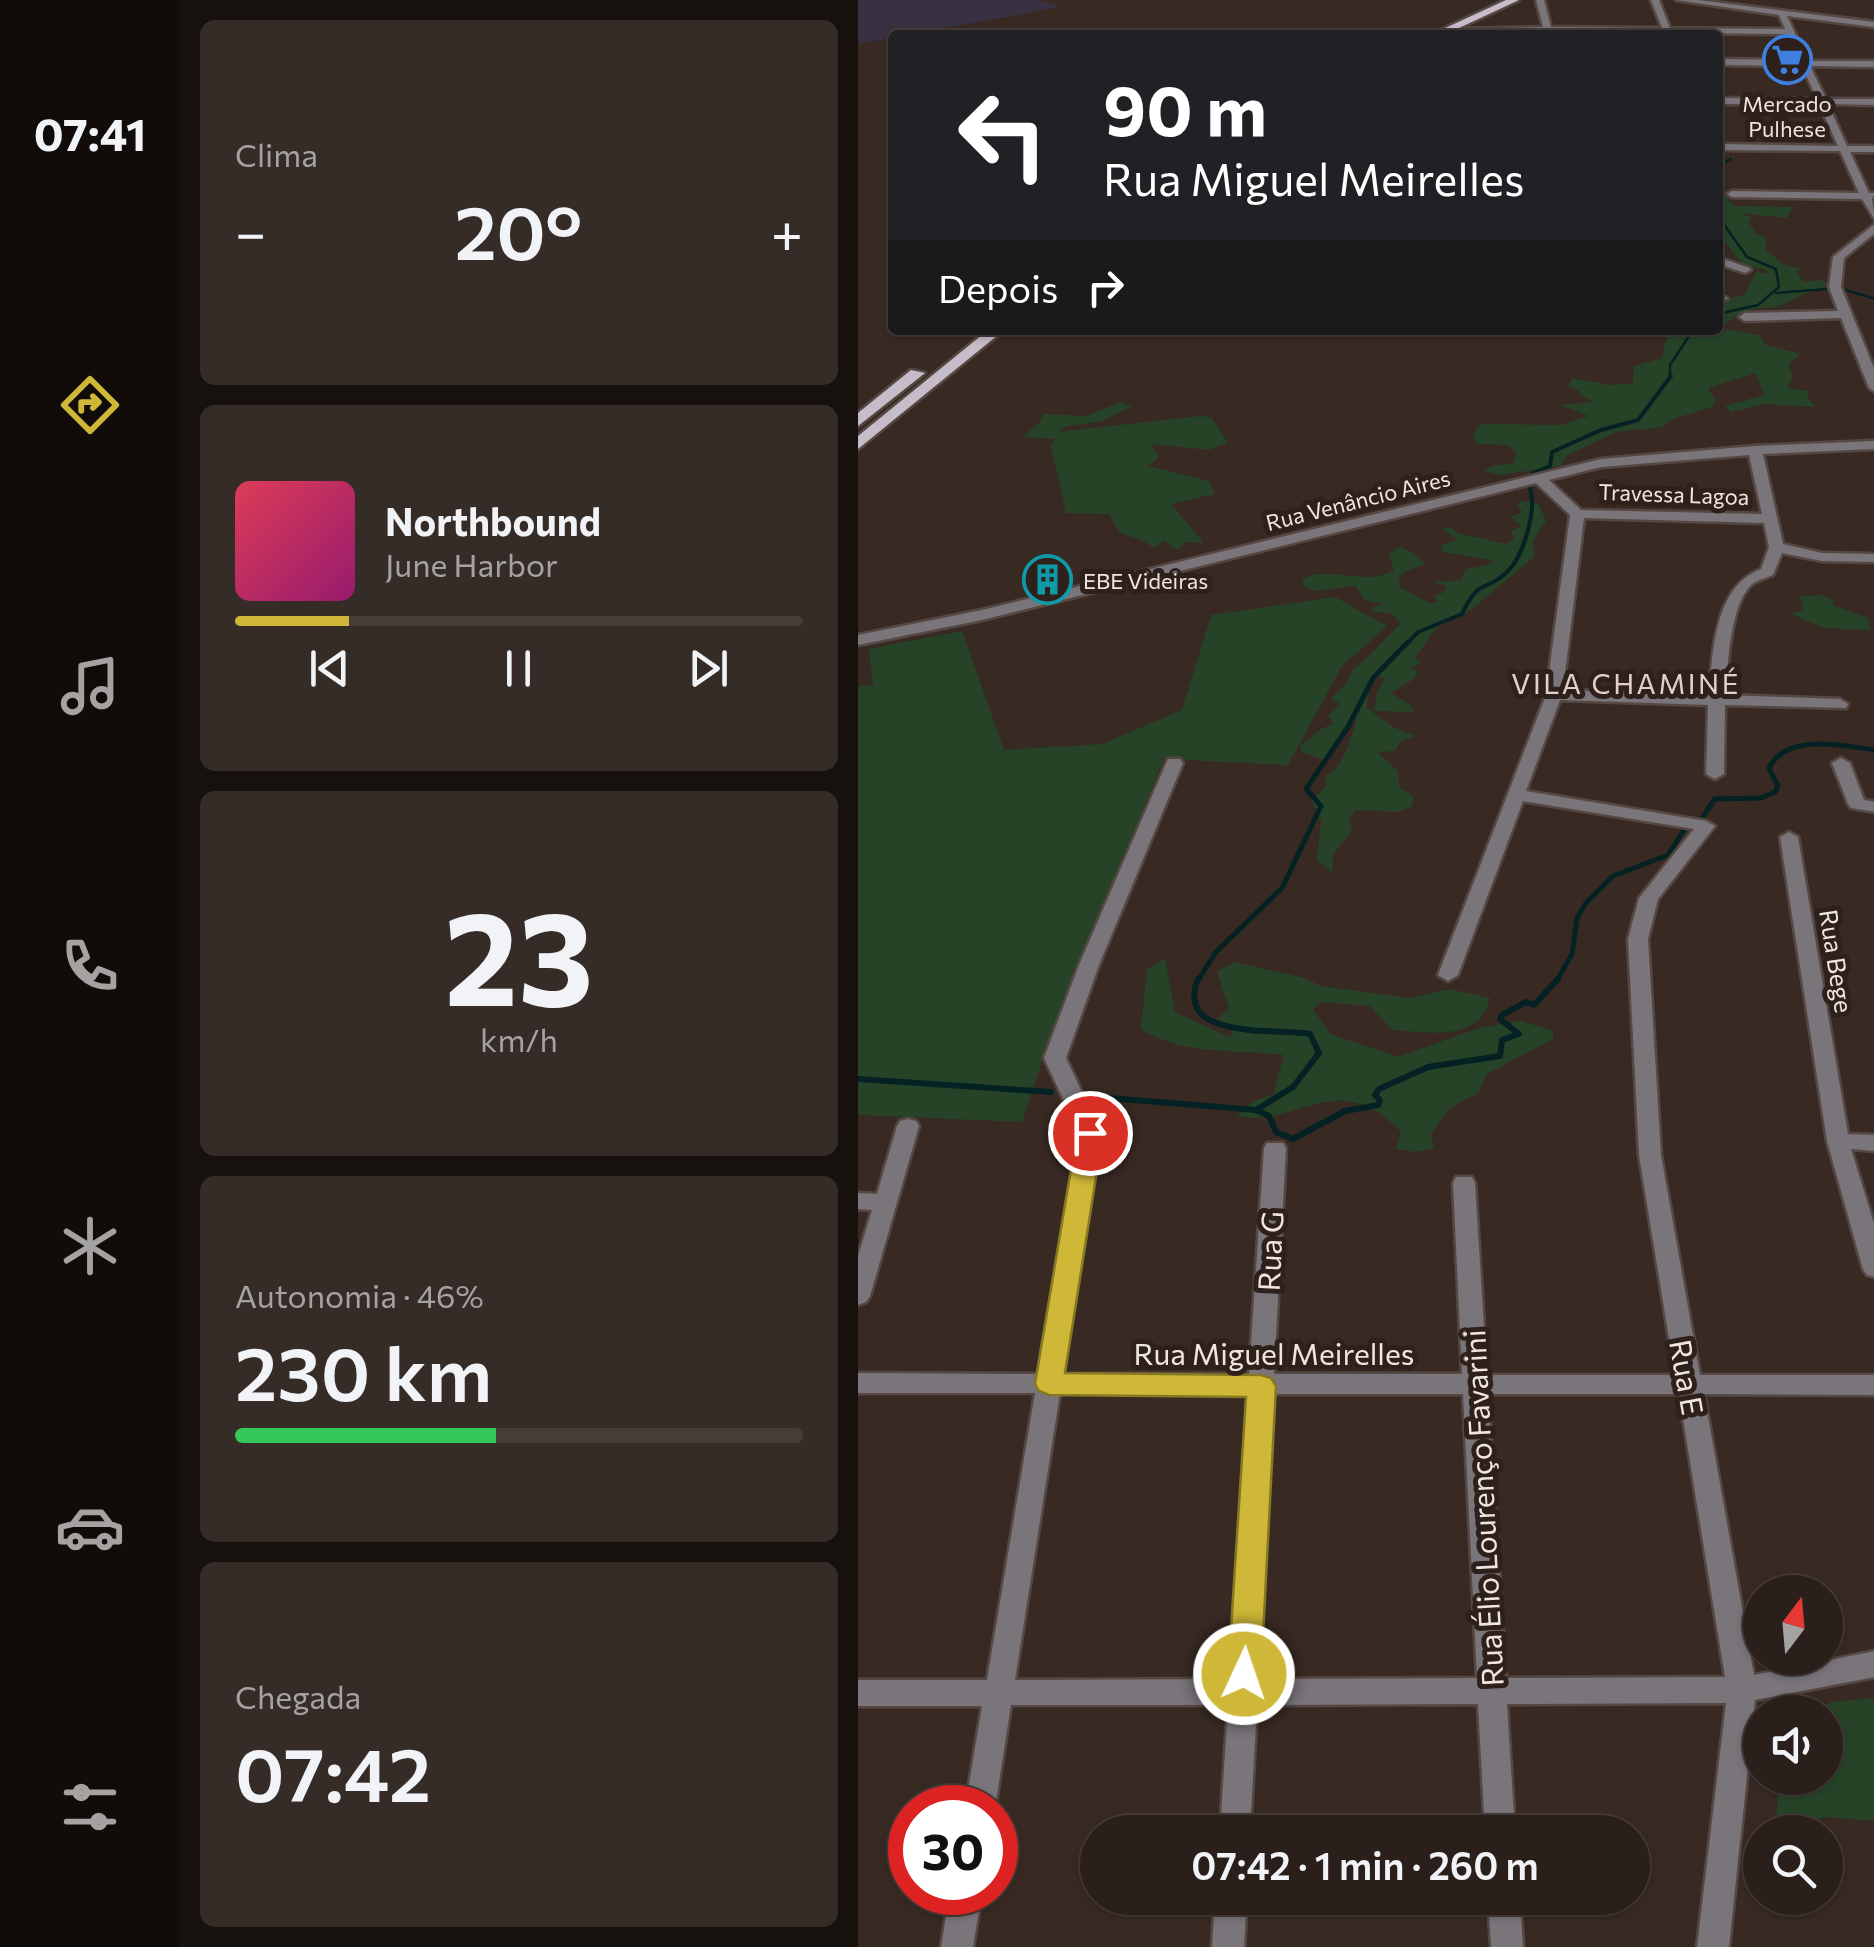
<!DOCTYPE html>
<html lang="pt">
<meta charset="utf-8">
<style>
:root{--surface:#2a1f1a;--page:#362c27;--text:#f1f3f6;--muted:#a5a2a2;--line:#463d39;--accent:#cfb837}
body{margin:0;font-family:Commissioner,sans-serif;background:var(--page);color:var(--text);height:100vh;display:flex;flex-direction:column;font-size:38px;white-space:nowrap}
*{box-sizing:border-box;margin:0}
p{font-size:32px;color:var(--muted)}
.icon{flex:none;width:55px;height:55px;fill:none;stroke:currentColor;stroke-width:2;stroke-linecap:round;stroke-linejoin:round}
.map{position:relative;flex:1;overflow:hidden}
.drawer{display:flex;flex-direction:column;gap:20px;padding:20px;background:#17110e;width:678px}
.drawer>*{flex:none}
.guide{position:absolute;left:30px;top:30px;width:835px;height:305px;border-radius:10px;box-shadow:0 2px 8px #0004,0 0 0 2px var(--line);background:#202124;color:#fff;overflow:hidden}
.needle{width:65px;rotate:16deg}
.controls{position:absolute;left:885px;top:1575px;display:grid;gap:20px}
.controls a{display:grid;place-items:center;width:100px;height:100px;border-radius:50%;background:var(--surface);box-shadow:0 2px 8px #0004,0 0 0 2px var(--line);font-size:50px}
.speed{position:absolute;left:30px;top:1785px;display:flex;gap:20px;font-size:50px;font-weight:700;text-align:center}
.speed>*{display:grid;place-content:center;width:130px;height:130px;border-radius:50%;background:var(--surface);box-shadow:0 2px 8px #0004,0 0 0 2px var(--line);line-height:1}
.speed .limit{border:15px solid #d22;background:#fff;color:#111}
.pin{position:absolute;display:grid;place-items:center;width:85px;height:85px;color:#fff;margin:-42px;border:5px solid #fff;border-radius:50%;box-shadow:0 2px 10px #0007}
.me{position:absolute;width:110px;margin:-55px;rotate:3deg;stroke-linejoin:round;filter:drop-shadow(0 0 8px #0008)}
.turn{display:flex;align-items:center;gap:35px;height:210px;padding:0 50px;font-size:45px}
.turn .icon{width:130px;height:130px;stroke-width:2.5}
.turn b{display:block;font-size:70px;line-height:85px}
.then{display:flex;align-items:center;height:95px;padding:0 50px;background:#0003;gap:20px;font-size:38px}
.big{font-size:75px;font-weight:600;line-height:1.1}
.drawer .tile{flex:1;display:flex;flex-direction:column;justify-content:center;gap:15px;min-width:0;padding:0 35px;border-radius:15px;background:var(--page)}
.drawer .dial{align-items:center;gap:0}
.dial b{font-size:130px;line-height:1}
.song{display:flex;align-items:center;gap:30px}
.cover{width:120px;height:120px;border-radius:15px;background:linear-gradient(135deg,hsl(350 70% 55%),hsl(320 70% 35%))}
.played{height:10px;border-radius:5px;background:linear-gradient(90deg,var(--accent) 20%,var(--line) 20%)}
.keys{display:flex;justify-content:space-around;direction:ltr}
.heat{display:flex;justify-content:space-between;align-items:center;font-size:55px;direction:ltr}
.charge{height:15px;border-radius:8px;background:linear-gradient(90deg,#34c759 46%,var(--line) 0)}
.trip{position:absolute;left:222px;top:1815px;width:570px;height:100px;border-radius:50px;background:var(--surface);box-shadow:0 2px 8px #0004,0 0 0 2px var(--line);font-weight:600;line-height:100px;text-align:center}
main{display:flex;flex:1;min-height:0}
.dock{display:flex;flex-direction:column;width:180px;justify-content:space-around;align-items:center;background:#110c0a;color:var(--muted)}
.dock .icon{width:70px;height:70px}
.dock .active{color:var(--accent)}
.dock b{font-size:45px;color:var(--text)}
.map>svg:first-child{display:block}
.education{fill:#383141}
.green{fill:#264327}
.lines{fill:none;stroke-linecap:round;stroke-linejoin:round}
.stream-far3{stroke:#042223;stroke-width:2.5}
.stream-far2{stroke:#042223;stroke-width:4}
.stream-far1{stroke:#042223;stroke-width:5}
.stream{stroke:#042223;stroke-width:6}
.minor-casing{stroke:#554741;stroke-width:5}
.major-casing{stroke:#554741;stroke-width:5}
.minor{fill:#7a757b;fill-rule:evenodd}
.major{fill:#c7bcc9;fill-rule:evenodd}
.route{fill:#cfb837;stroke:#877824;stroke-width:2.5}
.labels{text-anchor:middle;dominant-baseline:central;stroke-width:10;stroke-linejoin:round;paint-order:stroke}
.far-poi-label{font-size:22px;fill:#efe5e1;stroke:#2e201a}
.far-street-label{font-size:22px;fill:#efe5e1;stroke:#2e201a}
.street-label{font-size:25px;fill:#efe5e1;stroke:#2e201a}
.neighbourhood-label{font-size:28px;letter-spacing:2.5px;fill:#e4d0c9;stroke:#2e201a}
.near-street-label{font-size:30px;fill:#efe5e1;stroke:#2e201a}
</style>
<main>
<nav class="dock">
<b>07:41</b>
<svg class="icon active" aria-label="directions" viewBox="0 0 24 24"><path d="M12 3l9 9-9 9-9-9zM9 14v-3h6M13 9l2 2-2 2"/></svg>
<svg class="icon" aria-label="music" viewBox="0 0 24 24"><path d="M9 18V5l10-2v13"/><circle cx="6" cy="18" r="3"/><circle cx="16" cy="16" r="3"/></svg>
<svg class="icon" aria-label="phone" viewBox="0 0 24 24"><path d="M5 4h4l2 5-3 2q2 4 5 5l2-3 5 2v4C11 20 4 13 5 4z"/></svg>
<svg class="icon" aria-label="climate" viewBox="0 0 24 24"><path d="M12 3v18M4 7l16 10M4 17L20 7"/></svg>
<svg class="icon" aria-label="car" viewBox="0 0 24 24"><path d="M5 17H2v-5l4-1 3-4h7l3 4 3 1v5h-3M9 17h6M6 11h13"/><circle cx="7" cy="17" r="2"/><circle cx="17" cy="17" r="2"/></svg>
<svg class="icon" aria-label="filters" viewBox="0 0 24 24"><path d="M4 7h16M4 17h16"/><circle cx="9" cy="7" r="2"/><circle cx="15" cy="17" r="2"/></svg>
</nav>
<section class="drawer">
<div class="tile"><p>Clima</p>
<div class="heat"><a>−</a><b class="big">20°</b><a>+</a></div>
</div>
<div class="tile">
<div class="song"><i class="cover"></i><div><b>Northbound</b><p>June Harbor</p></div></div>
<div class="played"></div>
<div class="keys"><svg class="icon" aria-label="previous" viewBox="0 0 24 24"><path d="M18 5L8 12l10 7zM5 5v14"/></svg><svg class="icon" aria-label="pause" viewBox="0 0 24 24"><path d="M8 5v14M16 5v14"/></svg><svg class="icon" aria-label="next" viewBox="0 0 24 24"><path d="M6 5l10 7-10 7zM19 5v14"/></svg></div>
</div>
<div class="tile dial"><b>23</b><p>km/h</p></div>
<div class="tile"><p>Autonomia · 46%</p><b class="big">230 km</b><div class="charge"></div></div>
<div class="tile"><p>Chegada</p><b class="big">07:42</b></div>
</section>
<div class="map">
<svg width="1017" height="1947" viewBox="0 0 1017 1947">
<rect width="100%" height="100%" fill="#382923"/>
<polygon class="education" points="0,0 181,0 203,7 0,44"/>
<g class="green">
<path d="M860 193 875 196 870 200 877 206 935 207 929 218 879 213 894 217 890 221 898 234 908 237V250L925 264 943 269 939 271 945 282 963 280 974 285C958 290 944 294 930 302 904 315 894 298 864 328L901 335 908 345 943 354 930 364 935 377 929 388 951 391 950 399 958 407 906 404 873 412 867 406 906 395 898 373 850 388 858 401 853 407 815 419 805 427 758 432 708 456 703 466 642 475 626 471 636 465 655 464 659 453 650 445 619 444 615 434 622 424 702 425 731 416 702 405 735 402 721 394 722 391 710 387 714 378 754 385 775 383 776 366 804 358 807 342 818 330H860V301L886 295 898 272 911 274 907 269 886 266 862 236Z"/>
<polygon points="263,402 274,406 244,421 209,426 199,432 343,416 354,418 370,443 350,450 296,444 294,447 301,457 290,466 351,481 357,494 313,504 346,543 327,542 320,550 306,541 295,548 287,541 262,533 251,514 208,513 193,446 197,439 164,437 181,423 186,414 228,416"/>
<path d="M666 501 681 504 688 521 675 541 677 556 614 609 578 628 557 658 564 664 551 667 560 672 556 679 533 693 554 706 555 712 516 711 519 692 527 677H519L510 689 509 708 537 728 558 736 544 740 537 751 519 752 539 770 542 788 556 797 553 807 539 812 498 810 491 818 494 830 475 855 474 873 459 860 463 821 454 801 469 785 467 776C486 768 492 739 499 720L489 725 466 760 443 752 442 746 463 729 475 724 470 716 482 704 473 699C483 687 490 685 495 669 509 661 528 637 543 624L533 613 515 612 514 609 524 604 507 600 497 586 456 591 445 585V579C475 564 506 588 536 570L531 554 541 547 555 552 567 564 546 572 540 580 542 587 571 603 579 602 576 596 587 592 588 586 575 582 603 580 608 569 629 565 635 560 583 552 584 545 599 540 584 528 591 527 603 534 648 544 656 540 653 531 664 526 653 517 664 512 659 504Z"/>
<polygon points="964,595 976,600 974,605 1010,618 1013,630 966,628 933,614 945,610 942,596"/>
<polygon points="477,597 529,626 484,666 430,765 306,759 199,1017 164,1122 0,1115 0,687 15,685 11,649 104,631 146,750 244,744 324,710 353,615"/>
<path d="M307 958 317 1012 371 1037 375 1034 371 1026 359 1019 371 1009 359 971 377 962 446 978 463 986 551 998 592 989 632 998C622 1043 569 1032 534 1030L512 1006 463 1002 455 1010 473 1034 540 1057 621 1028 663 1021 695 1031V1039L629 1074 620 1093 592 1108 573 1134 576 1148 557 1152 538 1149 543 1132C478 1065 443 1128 379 1116L395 1101 415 1095 426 1055C378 1049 325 1056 283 1029L289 969Z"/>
<polygon points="1016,1698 1016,1821 966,1817 934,1832 917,1831 922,1778 968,1778 968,1712 957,1712 973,1702"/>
</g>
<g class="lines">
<g class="stream-far3">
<polyline points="860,166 873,159"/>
<polyline points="860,216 889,257 918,269 921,287 900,305 860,314"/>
<polyline points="918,293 982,288 1017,299"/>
<polyline points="812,378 812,365 835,330"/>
</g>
<g class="stream-far2">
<polyline points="675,473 692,466 694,452 743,430 780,420 813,376"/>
<path d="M548 645 560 632 604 614C622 576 626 594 649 572 666 556 679 509 672 488"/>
</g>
<g class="stream-far1">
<path d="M844 818 857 799 903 798 917 792 920 786 911 768C929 732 985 746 1017 750"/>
<polyline points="339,982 358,952 424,888 463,806 448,789 490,727 515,678 550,642"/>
<polyline points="698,982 714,954 719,918 728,903 755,876 810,855 827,828"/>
</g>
<g class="stream">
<path d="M340 979C315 1041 420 1028 452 1034L461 1053 435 1087 398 1110"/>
<polyline points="0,1079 193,1092"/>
<polyline points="239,1097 398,1110 411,1116 418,1132 435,1139 487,1111 520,1105 522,1100 517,1095 521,1089 570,1067 642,1056 644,1040 661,1034 642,1019 644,1015 668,1002 676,1005 700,979"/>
</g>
<defs>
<g id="minor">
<polygon points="678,0 686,0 693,27 804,28 793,0 801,0 812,28 927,29 921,15 818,0 840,0 1017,22 1017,27 929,16 950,61 1017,61 1017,67 952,66 968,99 1017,99 1017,105 970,104 989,146 1017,146 1017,152 992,152 1011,193 1017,193 1014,199 1017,220 1004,199 874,197 869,194 874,191 1001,193 982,151 860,150 860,144 980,146 961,104 860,104 860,98 959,99 944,66 860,65 860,59 941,60 930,34 694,32 695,35 687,35 686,32 600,29 685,27"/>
<polygon points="1017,224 1017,233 986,258 983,287 1017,371 1017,392 1011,388 983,318 887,321 881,317 887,313 980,311 971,287 975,257"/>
<polygon points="860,257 891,268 893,270 887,273 860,264"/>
<polygon points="860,295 868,297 870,299 860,301"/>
<path d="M1017 441V449L905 454 925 544 964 553 1017 554V562L964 561 924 553 915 575C908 578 899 580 893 585 872 606 869 667 868 695L982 699 990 704 988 708 867 705 866 774 857 779 848 774 850 705 702 700 668 791 848 821 857 826 800 899 790 939 803 1155 842 1375H1017V1395L846 1394 896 1675 1017 1651V1677L897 1700 871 1947H839L868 1703 649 1704 657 1832H627L620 1704 399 1705 392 1832H362L370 1705H153L137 1808H107L124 1706H0V1680H129L177 1393H0V1373L180 1374 221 1133 186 1058 221 965 310 759H322L325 763 241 965 208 1058 243 1133 205 1374H391L406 1148 409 1143H425L428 1148 416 1374H604L595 1183 598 1177H614L617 1183 629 1375H817L781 1155 770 939 781 898 836 829 665 801 600 975 590 981 580 975 688 695 712 515 678 483 124 620 0 645V635L124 610 743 459 897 446ZM891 455 904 514 723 510 691 480 743 467ZM726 518 906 523 911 547 903 569C856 587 855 651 851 695L705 690ZM202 1393H390L372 1679 157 1680ZM415 1394H605L619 1678 400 1679ZM630 1394H821L867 1677 648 1678Z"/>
<polygon points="983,758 992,763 1006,800 1017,802 1017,812 993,808 990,804 974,763"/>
<polygon points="931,832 940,837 990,1134 1017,1135 1017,1151 993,1149 1017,1227 1017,1277 1009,1275 1005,1269 969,1141 922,837"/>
<polygon points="50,1119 58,1121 61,1126 12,1296 8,1302 0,1305 0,1256 14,1210 0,1209 0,1193 19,1194 39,1126 42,1121"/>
<polygon points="92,1892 124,1892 115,1947 83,1947"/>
<polygon points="357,1898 389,1898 386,1947 354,1947"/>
<polygon points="630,1898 662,1898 665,1947 633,1947"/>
</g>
<g id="major">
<polygon points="648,0 661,0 586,35 572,35"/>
<polygon points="130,330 146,330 0,449 0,436"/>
<polygon points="53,370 67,373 0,426 0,413"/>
</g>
</defs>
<use href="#minor" class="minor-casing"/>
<use href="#major" class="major-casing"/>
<use href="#minor" class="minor"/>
<use href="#major" class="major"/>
</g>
<polygon class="route" points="232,1125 245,1133 207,1373 403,1375 413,1378 418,1386 403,1674 398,1684 386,1688 375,1684 370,1674 388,1397 191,1395 181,1391 177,1384 219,1133"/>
<defs>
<symbol id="supermarket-ring" viewBox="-11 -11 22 22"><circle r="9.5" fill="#2e201a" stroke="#3f7fe0" stroke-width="1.5"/><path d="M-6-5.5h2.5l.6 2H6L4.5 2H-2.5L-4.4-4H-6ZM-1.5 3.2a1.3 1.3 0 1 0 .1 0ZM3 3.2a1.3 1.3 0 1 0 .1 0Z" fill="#3f7fe0"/></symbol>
<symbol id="building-ring" viewBox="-11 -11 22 22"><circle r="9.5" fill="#2e201a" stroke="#0f9aa8" stroke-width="1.5"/><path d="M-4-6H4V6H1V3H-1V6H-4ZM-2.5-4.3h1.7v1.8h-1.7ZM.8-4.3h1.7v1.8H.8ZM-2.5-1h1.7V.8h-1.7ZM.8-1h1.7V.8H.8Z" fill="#0f9aa8"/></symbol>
</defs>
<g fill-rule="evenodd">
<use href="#supermarket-ring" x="902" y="32" width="55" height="55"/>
<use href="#building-ring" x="162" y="552" width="55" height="55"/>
</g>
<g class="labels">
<g class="far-poi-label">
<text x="929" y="103">Mercado<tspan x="929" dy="25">Pulhese</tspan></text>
<text x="225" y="580" text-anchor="start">EBE Videiras</text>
</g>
<g class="far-street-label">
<text transform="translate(816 494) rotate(2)">Travessa Lagoa</text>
<text transform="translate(500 500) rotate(-14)">Rua Venâncio Aires</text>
</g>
<g class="street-label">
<text transform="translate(979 961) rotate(81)">Rua Bege</text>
</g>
<g class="neighbourhood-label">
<text x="768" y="683">VILA CHAMINÉ</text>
</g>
<g class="near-street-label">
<text transform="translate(411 1251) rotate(-87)">Rua G</text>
<text x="416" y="1352">Rua Miguel Meirelles</text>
<text transform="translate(830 1377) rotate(80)">Rua E</text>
<text transform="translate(624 1508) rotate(-93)">Rua Élio Lourenço Favarini</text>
</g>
</g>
</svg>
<div class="controls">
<a><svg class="needle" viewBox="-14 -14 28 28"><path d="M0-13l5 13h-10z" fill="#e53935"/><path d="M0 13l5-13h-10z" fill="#a5a2a2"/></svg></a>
<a><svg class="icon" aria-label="sound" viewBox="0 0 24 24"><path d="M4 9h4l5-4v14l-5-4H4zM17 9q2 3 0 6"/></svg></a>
<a><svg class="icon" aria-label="search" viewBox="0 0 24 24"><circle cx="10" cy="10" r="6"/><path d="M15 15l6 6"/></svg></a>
</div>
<div class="speed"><div class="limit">30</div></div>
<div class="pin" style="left:232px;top:1133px;background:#d93025"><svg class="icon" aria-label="arrive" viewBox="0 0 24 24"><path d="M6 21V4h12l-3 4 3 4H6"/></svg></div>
<svg class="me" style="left:386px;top:1674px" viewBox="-20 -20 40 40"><circle r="17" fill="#cfb837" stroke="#fff" stroke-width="3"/><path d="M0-11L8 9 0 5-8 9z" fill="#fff"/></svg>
<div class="trip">07:42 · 1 min · 260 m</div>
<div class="guide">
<div class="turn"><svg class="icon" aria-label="left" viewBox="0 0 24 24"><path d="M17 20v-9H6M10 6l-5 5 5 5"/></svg><div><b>90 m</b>Rua Miguel Meirelles</div></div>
<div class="then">Depois<svg class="icon" aria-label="right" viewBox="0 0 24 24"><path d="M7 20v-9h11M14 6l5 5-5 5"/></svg></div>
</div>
</div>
</main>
